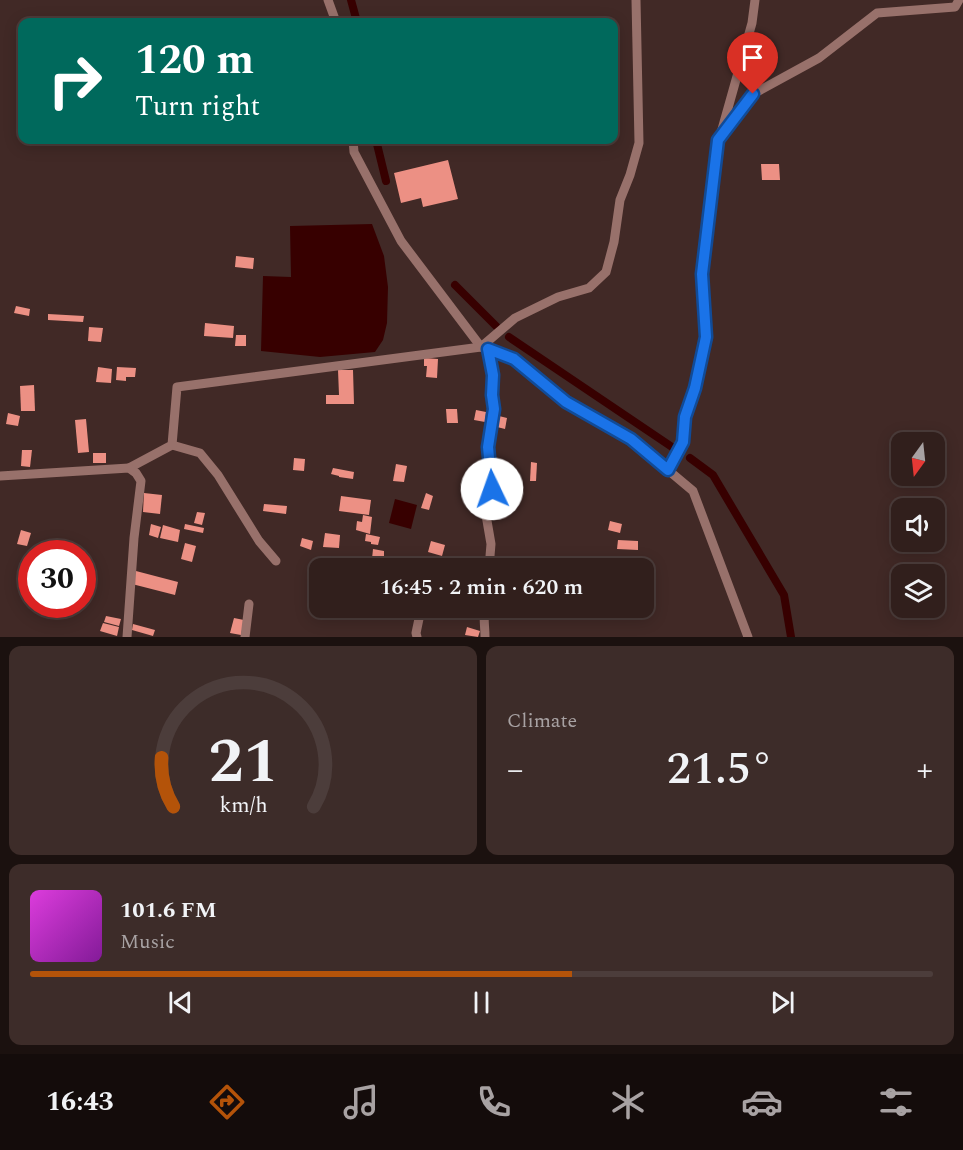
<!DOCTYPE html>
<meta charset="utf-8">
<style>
:root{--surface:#311f1c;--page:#3d2c29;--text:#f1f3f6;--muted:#a8a2a3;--line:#4c3d3b;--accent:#b45309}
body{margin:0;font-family:Spectral,serif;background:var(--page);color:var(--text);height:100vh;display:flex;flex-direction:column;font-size:22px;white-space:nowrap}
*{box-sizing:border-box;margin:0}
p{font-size:20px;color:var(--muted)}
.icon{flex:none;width:33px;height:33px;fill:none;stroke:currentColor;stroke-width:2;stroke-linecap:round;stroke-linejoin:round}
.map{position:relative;height:637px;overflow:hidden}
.panel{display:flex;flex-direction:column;gap:9px;padding:9px;background:#1b110f;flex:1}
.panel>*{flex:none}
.hud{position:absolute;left:18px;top:18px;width:600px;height:126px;border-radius:12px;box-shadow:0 3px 15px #0003,0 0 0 2px var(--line);background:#00695c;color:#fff;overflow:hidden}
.needle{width:39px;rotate:195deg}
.tools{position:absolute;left:891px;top:432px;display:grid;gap:12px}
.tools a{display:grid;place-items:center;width:54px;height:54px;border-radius:12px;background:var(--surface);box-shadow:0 3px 15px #0003,0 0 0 2px var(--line);font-size:30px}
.speed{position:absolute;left:18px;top:540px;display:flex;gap:12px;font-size:30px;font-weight:700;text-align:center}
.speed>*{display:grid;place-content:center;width:78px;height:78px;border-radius:50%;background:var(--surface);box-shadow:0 3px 15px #0003,0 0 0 2px var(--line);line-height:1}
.speed .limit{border:9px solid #d22;background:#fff;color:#111}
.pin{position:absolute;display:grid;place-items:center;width:51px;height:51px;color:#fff;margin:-62px -26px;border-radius:50% 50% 50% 0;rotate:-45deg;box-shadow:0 0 6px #0007}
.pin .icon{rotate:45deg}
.me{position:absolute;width:66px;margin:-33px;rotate:357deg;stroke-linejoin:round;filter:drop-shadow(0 0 4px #0008)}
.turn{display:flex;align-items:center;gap:21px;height:126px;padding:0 18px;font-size:27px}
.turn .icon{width:78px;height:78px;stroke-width:2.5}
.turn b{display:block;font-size:42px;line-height:51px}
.big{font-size:45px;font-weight:600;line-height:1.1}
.panel .tile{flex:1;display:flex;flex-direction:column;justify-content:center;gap:9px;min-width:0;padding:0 21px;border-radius:12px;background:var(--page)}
.panel .dial{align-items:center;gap:0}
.dial svg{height:156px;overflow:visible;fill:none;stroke:var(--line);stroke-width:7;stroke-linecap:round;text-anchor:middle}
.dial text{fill:var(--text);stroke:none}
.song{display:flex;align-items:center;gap:18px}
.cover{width:72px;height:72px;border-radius:9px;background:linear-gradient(135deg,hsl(300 70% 55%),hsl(290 70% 35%))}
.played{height:6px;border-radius:3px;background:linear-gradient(90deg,var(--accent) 60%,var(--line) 60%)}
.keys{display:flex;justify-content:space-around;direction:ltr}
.heat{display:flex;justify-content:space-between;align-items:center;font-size:33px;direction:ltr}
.panel .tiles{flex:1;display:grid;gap:9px;grid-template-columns:1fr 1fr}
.tile:last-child{grid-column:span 2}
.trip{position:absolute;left:309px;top:558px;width:345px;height:60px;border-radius:12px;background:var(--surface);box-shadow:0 3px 15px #0003,0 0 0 2px var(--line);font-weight:600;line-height:60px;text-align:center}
.dock{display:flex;height:96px;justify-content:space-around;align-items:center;background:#140c0b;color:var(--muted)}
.dock .icon{width:42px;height:42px}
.dock .selected{color:var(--accent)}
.dock b{font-size:27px;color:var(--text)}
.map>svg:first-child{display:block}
.water{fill:#370000}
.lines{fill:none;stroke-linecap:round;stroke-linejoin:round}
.canal{stroke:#370000;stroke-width:8}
.building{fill:#ec9084}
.minor{stroke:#98716b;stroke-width:9}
.route-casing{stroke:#114b97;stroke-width:15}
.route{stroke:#1a73e8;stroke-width:10}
</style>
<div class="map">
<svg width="963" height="637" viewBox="0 0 963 637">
<rect width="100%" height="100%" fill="#412926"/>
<g class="water">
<polygon points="372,224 384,256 388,287 387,323 383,340 375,352 320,357 261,351 263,276 291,277 290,226"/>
<polygon points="395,499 417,505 411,529 389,523"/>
</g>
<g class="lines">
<g class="canal">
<polyline points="351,0 357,22"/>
<polyline points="376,140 386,181"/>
<polyline points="455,285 496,326"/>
<polyline points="509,337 672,447"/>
<polyline points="690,458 713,475 784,595 791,637"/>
</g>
</g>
<g class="building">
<polygon points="448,160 458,199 423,207 421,198 401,203 394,173"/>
<polygon points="761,164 779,164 780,180 762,180"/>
<polygon points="236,256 254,258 253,269 235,267"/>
<polygon points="16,306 30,309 29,316 14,313"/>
<polygon points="48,314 84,316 83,322 48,320"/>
<polygon points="205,323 234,326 233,338 204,336"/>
<polygon points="89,327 103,328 101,342 88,341"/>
<polygon points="236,335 246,335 246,346 235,346"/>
<polygon points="424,358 438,359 437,378 426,377 427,366 424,366"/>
<polygon points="98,367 112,369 111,383 96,382"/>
<polygon points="117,367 136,368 135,377 126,377 126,381 116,380"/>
<polygon points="338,370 353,370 354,404 326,404 326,395 339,395"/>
<polygon points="34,385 35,411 21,411 20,386"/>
<polygon points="446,409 457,409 458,423 447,423"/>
<polygon points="476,410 486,412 485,422 474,420"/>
<polygon points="8,413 20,416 18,426 6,424"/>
<polygon points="495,415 507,418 505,429 493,426"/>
<polygon points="86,419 89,452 78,453 75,420"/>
<polygon points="22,450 32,450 30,467 21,466"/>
<rect x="93" y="453" width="13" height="10"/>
<polygon points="294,458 305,459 304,471 293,470"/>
<polygon points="531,462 537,463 536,481 530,481"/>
<polygon points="396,464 407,466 404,482 393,481"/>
<polygon points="333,468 354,472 353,479 339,477 339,476 331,474"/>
<polygon points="144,493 162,495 160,514 143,512"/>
<polygon points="426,493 433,496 429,510 421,508"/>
<polygon points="341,496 371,500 369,515 339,511"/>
<polygon points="264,504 287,506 286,514 263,511"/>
<polygon points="197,512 205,513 202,525 194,523"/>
<polygon points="363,515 372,517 370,534 356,530 357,521 362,522"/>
<polygon points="610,521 622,524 620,533 608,530"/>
<polygon points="151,524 161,527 158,538 149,535"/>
<polygon points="185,524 204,528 203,533 184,529"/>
<polygon points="163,525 180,530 178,542 160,538"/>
<polygon points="21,530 31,533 27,546 17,544"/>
<polygon points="325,533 340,535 339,548 323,547"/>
<polygon points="366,534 380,537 378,545 371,544 371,542 365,541"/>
<polygon points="302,538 313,541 311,550 300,546"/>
<polygon points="618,540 638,541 638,550 617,549"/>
<polygon points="431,541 445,545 442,556 428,552"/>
<polygon points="185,543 196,546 192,562 181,559"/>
<polygon points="373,549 384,551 384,561 372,559"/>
<polygon points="136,571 178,582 175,595 132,584"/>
<polygon points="106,616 121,619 119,626 104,622"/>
<polygon points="234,618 244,620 241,635 230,633"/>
<polygon points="103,623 119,627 117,636 100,631"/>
<polygon points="133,624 155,630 153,636 132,630"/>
<polygon points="467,627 480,631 478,637 465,635"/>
</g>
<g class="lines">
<g class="minor">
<polyline points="328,0 336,22"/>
<polyline points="722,135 753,94 819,58 877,13 955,7 959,0"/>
<polyline points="353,140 354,152 401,241 481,347 514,359 566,402 631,439 693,491 748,637"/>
<polyline points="488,349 493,375 492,395 493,409 488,447 492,489 486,515 491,544 489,568"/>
<polyline points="172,445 200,453 218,475 259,541 276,561"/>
<polyline points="129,468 172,445 177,387 481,347 515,318 558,297 589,288 606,272 614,242 620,200 630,175 639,143 636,0"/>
<polyline points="668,470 683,442 685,417 695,388 706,337 702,274 719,140 752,23 755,0"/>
<polyline points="0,476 129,468 136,473 141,481 134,538 127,637"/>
<polyline points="245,637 249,604"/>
<polyline points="417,637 416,633 420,614 431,608"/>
<path d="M485 637C485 626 483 618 485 608"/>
</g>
</g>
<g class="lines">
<defs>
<polyline id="route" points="492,489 488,447 494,409 492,395 493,375 488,349 514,359 566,402 631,439 668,470 683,442 685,417 695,388 706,337 702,274 718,140 753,94"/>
</defs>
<use href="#route" class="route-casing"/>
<use href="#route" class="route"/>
</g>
</svg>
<div class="tools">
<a><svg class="needle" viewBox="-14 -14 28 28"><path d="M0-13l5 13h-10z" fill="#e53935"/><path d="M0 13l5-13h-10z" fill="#a8a2a3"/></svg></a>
<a><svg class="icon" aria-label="sound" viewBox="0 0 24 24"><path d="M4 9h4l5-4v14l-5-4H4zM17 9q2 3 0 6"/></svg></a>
<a><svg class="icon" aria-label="layers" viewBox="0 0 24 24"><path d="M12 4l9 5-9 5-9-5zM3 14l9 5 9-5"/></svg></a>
</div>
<div class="speed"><div class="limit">30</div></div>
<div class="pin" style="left:753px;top:94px;background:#d93025"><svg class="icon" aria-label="arrive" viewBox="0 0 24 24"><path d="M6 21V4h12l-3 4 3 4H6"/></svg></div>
<svg class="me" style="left:492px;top:489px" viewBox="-20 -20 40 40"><circle r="19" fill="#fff"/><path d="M0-13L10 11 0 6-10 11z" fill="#1a73e8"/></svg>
<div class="trip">16:45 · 2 min · 620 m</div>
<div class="hud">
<div class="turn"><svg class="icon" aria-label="right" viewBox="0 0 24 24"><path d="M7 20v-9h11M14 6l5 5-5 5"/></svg><div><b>120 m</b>Turn right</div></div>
</div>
</div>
<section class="panel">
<div class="tiles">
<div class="tile dial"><svg viewBox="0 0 100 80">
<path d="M14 69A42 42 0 1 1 86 69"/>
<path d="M14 69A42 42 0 0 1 8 44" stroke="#b45309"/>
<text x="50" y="56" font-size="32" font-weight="700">21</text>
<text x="50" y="72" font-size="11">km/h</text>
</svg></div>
<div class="tile"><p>Climate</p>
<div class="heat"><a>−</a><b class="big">21.5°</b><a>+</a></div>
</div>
<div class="tile">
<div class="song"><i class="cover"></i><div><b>101.6 FM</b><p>Music</p></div></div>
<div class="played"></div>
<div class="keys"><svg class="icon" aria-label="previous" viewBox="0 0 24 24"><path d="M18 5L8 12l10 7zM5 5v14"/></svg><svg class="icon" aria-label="pause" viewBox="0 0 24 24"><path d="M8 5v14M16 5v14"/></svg><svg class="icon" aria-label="next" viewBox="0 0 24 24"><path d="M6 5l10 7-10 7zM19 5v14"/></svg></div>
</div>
</div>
</section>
<nav class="dock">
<b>16:43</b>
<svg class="icon selected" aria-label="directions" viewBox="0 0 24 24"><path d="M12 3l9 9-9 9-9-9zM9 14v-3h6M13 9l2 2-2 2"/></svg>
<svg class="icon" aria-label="music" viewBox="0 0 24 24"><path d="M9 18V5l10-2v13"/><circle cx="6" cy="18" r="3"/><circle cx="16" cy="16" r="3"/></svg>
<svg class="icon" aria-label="phone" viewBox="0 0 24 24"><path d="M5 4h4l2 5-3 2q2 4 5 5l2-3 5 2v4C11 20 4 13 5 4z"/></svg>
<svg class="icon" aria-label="climate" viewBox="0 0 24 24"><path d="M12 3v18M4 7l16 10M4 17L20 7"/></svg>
<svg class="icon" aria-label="car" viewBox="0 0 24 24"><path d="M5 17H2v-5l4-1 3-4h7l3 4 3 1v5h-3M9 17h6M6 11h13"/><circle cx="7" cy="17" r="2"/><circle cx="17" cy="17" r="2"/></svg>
<svg class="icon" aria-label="filters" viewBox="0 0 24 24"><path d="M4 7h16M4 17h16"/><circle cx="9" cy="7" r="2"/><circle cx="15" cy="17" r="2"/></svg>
</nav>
